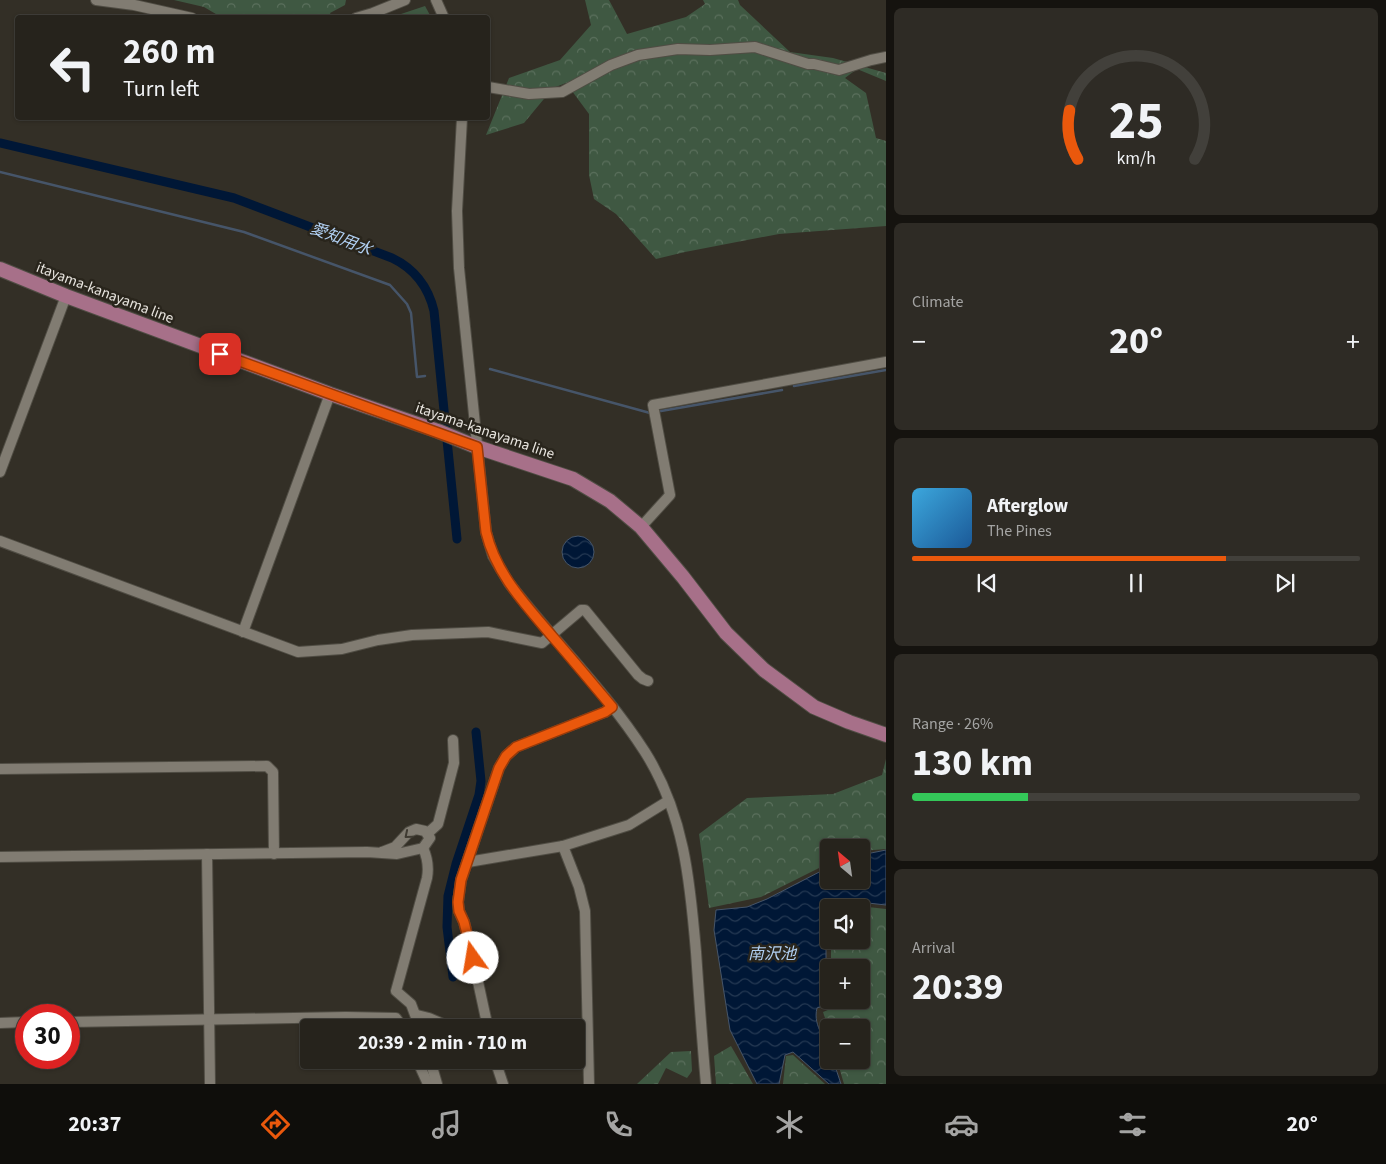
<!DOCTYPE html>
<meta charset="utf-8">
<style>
:root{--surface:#26231c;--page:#2e2b25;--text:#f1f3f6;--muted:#a4a4a3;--line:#42403b;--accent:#ea580c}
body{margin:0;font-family:"Source Sans 3","Noto Sans JP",sans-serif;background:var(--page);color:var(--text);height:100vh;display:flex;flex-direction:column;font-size:19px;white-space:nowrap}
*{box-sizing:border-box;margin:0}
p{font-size:16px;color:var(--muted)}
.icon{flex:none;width:28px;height:28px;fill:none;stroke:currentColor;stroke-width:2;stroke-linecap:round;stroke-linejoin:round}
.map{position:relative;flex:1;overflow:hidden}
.drawer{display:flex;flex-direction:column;gap:8px;padding:8px;background:#15130f;width:500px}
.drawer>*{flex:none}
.hud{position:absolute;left:15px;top:15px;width:475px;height:105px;border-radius:5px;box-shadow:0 1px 4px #0004,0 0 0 1px var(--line);background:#26231c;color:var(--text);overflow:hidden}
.needle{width:32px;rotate:331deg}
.tools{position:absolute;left:820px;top:839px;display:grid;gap:10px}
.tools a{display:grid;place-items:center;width:50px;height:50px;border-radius:5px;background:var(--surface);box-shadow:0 1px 4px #0004,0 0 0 1px var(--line);font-size:25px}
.speed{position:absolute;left:15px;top:1004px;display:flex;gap:10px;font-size:25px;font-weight:700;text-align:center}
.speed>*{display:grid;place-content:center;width:65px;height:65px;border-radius:50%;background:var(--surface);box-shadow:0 1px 4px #0004,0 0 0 1px var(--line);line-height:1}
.speed .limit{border:8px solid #d22;background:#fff;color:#111}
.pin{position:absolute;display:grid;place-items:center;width:42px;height:42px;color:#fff;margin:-21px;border-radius:10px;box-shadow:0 2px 8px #0006}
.me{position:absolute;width:55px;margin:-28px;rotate:347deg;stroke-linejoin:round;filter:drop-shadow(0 0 4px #0008)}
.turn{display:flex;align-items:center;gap:18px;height:105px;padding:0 25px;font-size:22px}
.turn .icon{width:65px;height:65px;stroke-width:2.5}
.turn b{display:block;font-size:35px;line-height:42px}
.big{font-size:38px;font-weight:700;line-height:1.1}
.drawer .tile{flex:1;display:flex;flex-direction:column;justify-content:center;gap:8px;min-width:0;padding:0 18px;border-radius:8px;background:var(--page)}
.drawer .dial{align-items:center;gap:0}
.dial svg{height:130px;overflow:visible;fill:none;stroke:var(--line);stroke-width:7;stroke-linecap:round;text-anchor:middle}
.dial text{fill:var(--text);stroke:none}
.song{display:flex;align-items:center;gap:15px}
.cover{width:60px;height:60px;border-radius:8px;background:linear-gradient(135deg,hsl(200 70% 55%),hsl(210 70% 35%))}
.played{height:5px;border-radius:2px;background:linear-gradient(90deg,var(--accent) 70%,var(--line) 70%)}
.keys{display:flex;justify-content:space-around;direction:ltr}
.heat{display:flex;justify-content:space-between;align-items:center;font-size:28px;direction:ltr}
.charge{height:8px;border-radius:4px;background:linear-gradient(90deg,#34c759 26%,var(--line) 0)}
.trip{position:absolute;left:300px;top:1019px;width:285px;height:50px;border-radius:5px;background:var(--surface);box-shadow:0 1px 4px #0004,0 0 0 1px var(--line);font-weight:700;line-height:50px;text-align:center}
.dock{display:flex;height:80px;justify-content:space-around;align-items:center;background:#0f0e0b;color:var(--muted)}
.dock .icon{width:35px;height:35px}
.dock .on{color:var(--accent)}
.dock b{font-size:22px;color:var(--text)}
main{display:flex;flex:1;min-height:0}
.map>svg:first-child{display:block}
.forest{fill:url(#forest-crowns)}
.water{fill:url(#water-waves);stroke:#465569}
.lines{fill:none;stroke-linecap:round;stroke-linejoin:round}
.stream{stroke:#465569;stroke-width:2.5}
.canal{stroke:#001736;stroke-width:9}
.minor-casing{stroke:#504d44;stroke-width:12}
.major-casing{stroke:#504d44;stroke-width:16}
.minor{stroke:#817c72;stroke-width:10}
.major{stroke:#a77089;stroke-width:14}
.oneway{stroke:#3f3b32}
.route-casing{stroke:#983908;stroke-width:12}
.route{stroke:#ea580c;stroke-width:9}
.labels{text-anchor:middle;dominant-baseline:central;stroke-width:5;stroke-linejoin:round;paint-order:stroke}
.street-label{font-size:15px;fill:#e8e5df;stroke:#29251c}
.water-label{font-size:16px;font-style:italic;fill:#b1d0f3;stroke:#29251c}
</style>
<main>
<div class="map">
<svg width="886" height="1084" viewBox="0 0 886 1084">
<defs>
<pattern id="forest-crowns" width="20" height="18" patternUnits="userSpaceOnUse" patternTransform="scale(1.25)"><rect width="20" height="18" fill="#3f5842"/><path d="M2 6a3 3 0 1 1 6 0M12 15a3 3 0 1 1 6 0" fill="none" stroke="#5b705d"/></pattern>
<pattern id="water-waves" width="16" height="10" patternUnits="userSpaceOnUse" patternTransform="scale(1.25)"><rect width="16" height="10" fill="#001736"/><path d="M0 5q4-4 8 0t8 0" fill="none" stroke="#253953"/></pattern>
</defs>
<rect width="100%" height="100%" fill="#332f26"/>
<g class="forest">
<polygon points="174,0 346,0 345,5 330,13 332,17 221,17 204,7"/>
<polygon points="585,0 609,0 627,34 686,17 705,4 703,0 738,0 740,5 790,52 833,58 886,73 886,81 857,69 845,78 866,93 876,138 886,141 886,226 779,234 685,252 656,259 616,214 594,199 589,175 589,114 566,83 553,88 524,123 486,135 509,78 560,60 591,25"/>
<polygon points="425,6 431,17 392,17"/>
<polygon points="886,759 886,849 861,851 861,848 829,848 829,863 761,897 709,908 699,834 747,798 833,794 882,775"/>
<polygon points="868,907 886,909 886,1084 844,1084 837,1060 861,1060 861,1028 829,1028 829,1030 823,1012 847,1002 848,1000 861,1000 861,968 835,967 831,962 831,940 861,940 861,911"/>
<polygon points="731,1046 753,1084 716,1084 714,1056"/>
<polygon points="691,1051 692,1071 687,1078 666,1068 658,1084 637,1084 671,1052"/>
<polygon points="793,1055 825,1084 783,1084 786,1056"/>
</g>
<g class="water">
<circle cx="578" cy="552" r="16"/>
<path d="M886 850V905L868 903 859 907 829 908V932L826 935V962L830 967 829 968V1000H842L817 1008C812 1028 829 1039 829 1060H833L841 1084H829L793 1052 785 1055 779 1084H757L730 1030 714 930 716 910 747 907 767 899 829 867V880H861V855Z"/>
</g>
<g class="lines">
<g class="stream">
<polyline points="0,172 244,232 390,285 407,304 411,313 417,377 425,376"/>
<polyline points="490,369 650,413"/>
<polyline points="794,386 886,370"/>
<polyline points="661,411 782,390"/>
</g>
<g class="canal">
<path d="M0 143 234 198 392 258C415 269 428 286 434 311L457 539"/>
<polyline points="453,977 447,927 448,896 456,864 479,795 481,781 476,732"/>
</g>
<defs>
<g id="minor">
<polyline points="96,0 134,5 192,18"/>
<polyline points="436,0 444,18"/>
<polyline points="356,18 373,13 405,0"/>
<polyline points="488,87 529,94 562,92 611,65 638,55 678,49 710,50 755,47 808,64 814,64 839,70 871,60 886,57"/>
<path d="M462 118 457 211 459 268 486 532 493 556 509 583C553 640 606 691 645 752 684 814 690 880 696 952 699 996 702 1040 706 1084"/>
<polyline points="0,472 66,296"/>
<polyline points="641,527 670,495 653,405 886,362"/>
<polyline points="0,541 298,652 342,649 378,640 412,635 488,632 542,643 581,610 585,610 638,675 643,679 648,681"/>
<polyline points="243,632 330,394"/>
<polyline points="0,769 267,766 273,772 274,854"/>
<polyline points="428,833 438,824 454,763 453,740"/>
<polyline points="563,846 579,887 585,911 589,1084"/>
<polyline points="207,854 210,1084"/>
<polyline points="0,857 367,852 397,854 423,848 430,838 425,831 416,829 409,832 395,847 382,852"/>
<polyline points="468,862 563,846 629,825 668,801"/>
<polyline points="417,1015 429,1018 452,1028"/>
<polyline points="69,1022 346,1017 396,1018 403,1028"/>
<polyline points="0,1023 26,1022"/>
<path d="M420 1028 411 1004 396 991 427 878C429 867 428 859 423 848"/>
<polyline points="488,1028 470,945 464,922 459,911 458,902 461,880 499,768 506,756 516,747 605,712 612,707"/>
<polyline points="417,1060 428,1084"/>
<polyline points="430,1060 437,1084"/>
<polyline points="495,1060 503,1084"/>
</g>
<polyline id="major" points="0,269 66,296 330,394 438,431 477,447 573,479 610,501 641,527 683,577 726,633 764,670 814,707 849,722 886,735"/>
</defs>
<use href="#minor" class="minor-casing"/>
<use href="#major" class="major-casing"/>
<use href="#minor" class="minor"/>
<use href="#major" class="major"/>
</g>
<defs><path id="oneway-chevron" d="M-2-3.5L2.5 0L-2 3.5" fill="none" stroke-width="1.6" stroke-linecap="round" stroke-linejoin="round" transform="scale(1.25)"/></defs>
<use class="oneway" href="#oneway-chevron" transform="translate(408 835) rotate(140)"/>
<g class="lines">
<defs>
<path id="route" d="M220 354 477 447 486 532C496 574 525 604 552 636 572 659 592 683 612 707L605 712 516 747 506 756 499 768 461 880 458 902 459 911 464 922 473 958"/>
</defs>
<use href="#route" class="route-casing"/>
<use href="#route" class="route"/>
</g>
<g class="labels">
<g class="street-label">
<text transform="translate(105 293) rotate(21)">itayama-kanayama line</text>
<text transform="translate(485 431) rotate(19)">itayama-kanayama line</text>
</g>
<g class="water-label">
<text transform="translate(341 239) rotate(21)">愛知用水</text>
<text x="772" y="954">南沢池</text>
</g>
</g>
</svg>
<div class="tools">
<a><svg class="needle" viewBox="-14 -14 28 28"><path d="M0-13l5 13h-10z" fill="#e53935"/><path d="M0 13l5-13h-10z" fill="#a4a4a3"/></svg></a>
<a><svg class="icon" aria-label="sound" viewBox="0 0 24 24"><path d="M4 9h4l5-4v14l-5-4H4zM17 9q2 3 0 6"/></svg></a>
<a>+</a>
<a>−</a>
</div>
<div class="speed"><div class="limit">30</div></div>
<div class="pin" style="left:220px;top:354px;background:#d93025"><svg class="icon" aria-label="arrive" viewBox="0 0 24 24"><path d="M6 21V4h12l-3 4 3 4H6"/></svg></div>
<svg class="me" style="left:473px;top:958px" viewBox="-20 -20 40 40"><circle r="19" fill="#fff"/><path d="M0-13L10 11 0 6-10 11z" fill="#ea580c"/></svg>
<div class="trip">20:39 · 2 min · 710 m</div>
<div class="hud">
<div class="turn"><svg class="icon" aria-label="left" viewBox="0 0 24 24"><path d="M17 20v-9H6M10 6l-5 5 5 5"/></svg><div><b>260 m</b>Turn left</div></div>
</div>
</div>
<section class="drawer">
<div class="tile dial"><svg viewBox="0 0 100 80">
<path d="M14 69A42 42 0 1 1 86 69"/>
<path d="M14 69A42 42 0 0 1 9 39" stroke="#ea580c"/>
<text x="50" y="56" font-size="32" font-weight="700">25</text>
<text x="50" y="72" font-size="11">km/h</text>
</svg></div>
<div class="tile"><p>Climate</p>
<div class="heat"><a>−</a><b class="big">20°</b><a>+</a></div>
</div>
<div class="tile">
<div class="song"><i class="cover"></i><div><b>Afterglow</b><p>The Pines</p></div></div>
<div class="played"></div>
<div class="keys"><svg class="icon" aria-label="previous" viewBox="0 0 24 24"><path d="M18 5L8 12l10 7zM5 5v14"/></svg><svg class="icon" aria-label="pause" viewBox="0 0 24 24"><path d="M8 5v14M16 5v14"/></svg><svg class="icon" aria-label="next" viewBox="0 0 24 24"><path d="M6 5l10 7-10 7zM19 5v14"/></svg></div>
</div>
<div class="tile"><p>Range · 26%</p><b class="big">130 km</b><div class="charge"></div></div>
<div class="tile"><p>Arrival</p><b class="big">20:39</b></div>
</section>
</main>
<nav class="dock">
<b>20:37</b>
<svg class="icon on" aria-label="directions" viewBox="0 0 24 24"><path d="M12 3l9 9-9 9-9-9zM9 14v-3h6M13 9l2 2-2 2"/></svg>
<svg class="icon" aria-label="music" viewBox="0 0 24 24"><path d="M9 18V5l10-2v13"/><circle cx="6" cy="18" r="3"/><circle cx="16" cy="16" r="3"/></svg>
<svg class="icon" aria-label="phone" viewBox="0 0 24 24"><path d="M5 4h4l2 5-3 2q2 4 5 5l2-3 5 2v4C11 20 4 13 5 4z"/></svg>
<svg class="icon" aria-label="climate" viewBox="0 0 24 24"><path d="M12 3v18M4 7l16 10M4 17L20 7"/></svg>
<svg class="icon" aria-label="car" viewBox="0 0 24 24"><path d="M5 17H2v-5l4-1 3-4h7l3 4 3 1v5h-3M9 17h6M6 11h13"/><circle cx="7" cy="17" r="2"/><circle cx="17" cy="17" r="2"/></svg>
<svg class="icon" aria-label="filters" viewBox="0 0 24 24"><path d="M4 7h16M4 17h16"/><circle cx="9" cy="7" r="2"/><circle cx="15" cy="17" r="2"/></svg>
<b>20°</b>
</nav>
